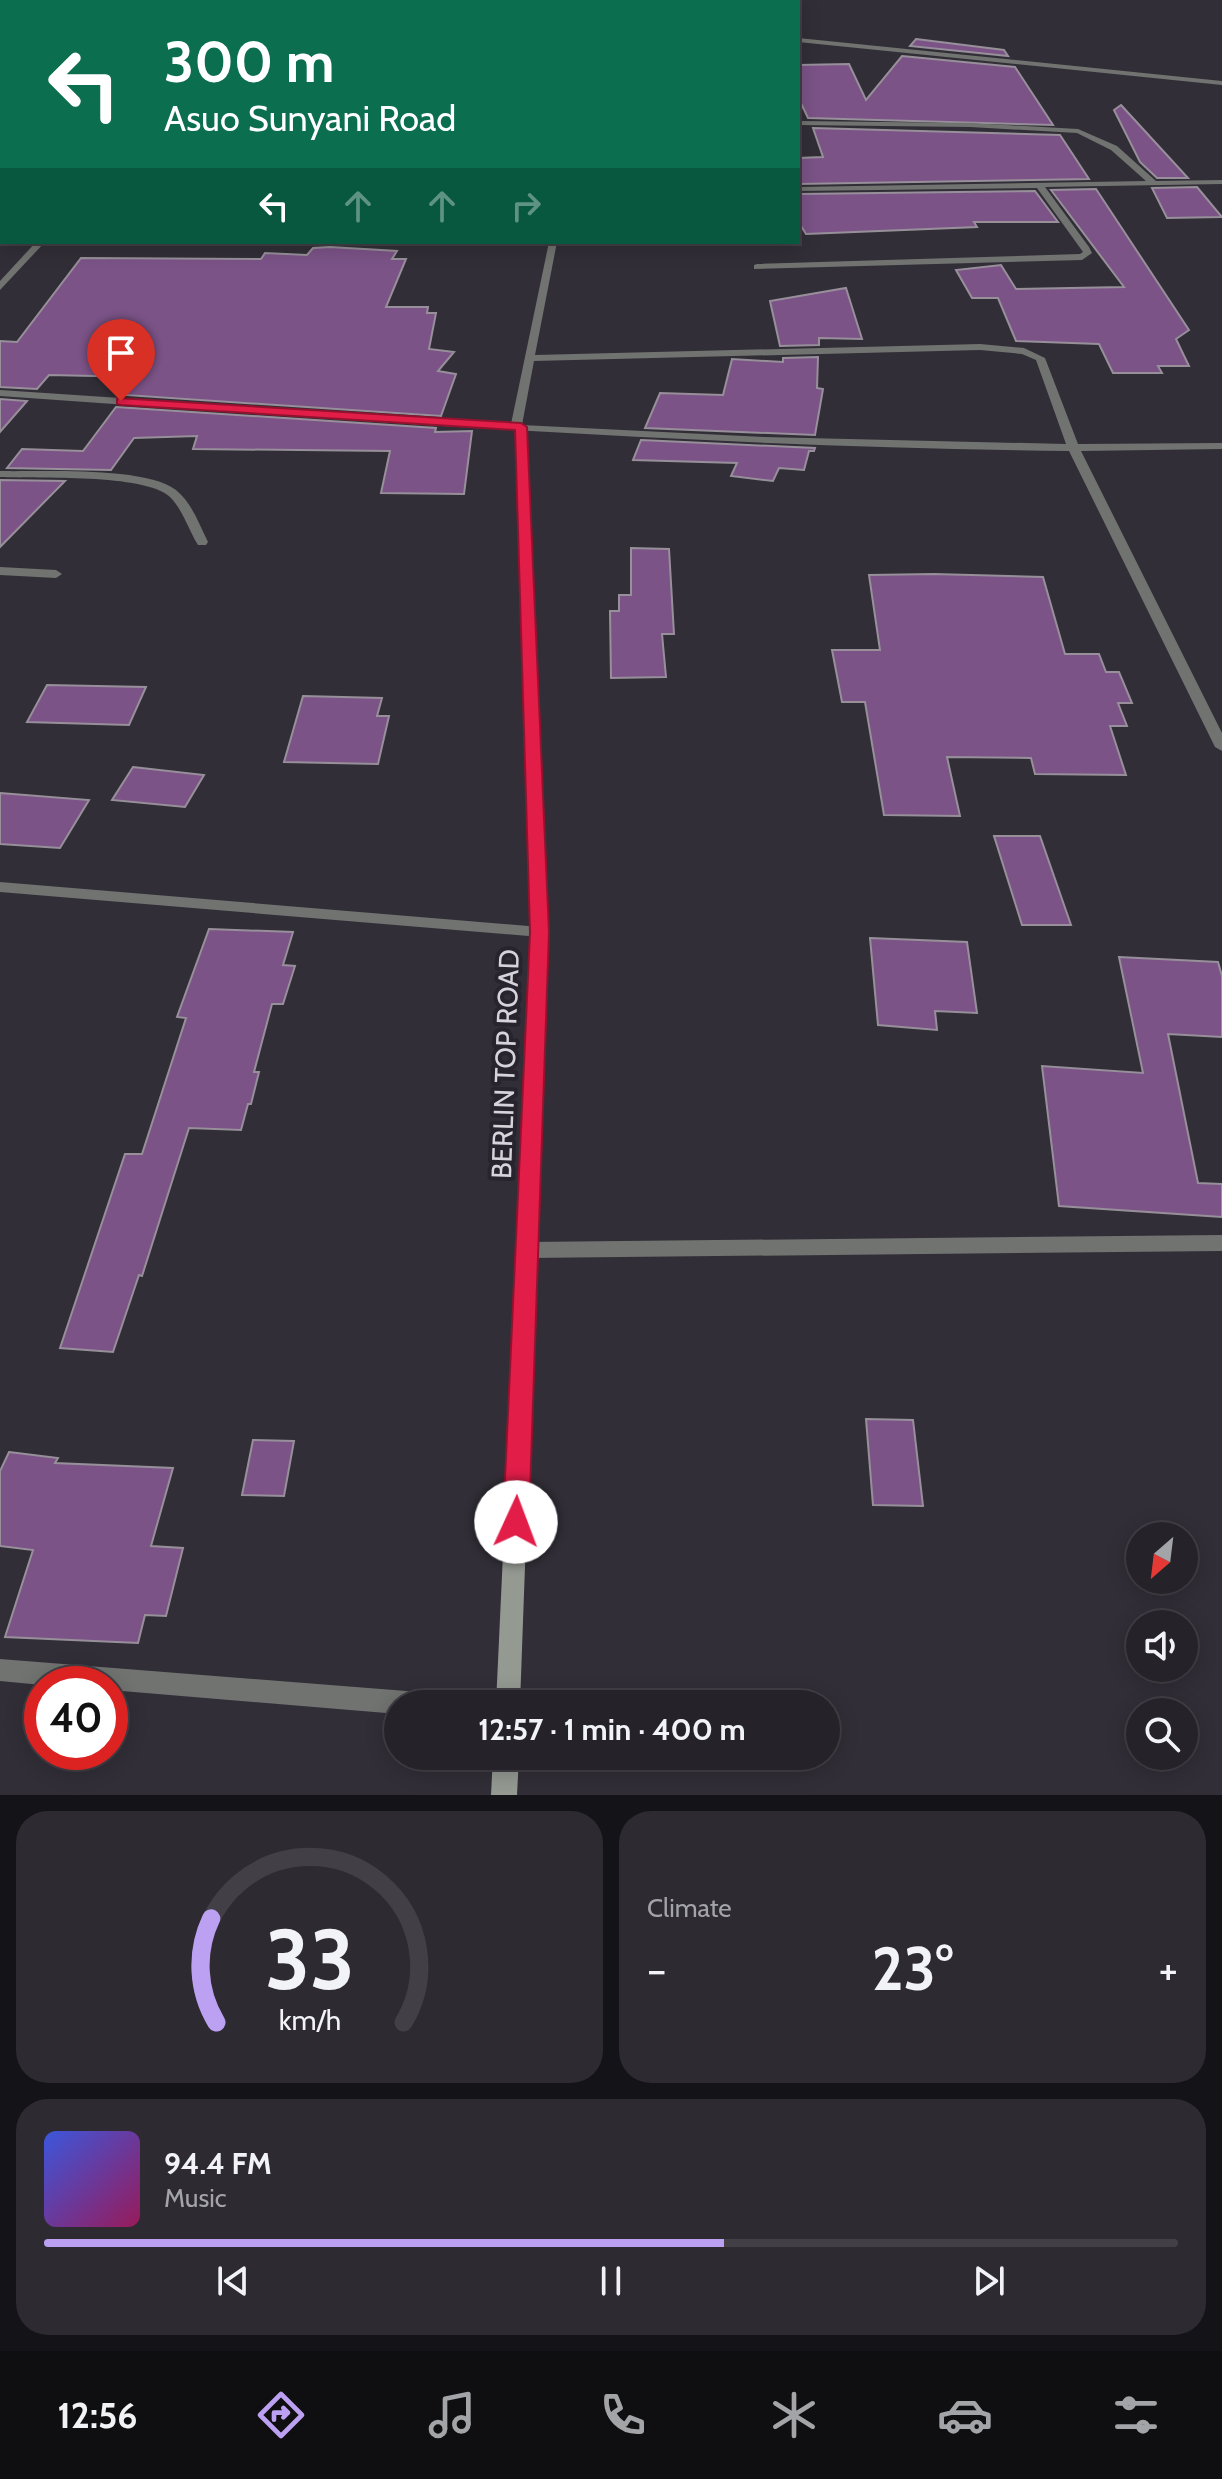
<!DOCTYPE html>
<meta charset="utf-8">
<style>
:root{--surface:#252229;--page:#2d2a31;--text:#f1f3f6;--muted:#a3a4a8;--line:#423f46;--accent:#bca0f2}
body{margin:0;font-family:Cabin,sans-serif;background:var(--page);color:var(--text);height:100vh;display:flex;flex-direction:column;font-size:30px;white-space:nowrap}
*{box-sizing:border-box;margin:0}
p{font-size:26px;color:var(--muted)}
.icon{flex:none;width:44px;height:44px;fill:none;stroke:currentColor;stroke-width:2;stroke-linecap:round;stroke-linejoin:round}
.map{position:relative;height:1795px;overflow:hidden}
.sheet{display:flex;flex-direction:column;gap:16px;padding:16px;background:#141317;flex:1}
.sheet>*{flex:none}
.top-card{position:absolute;left:0px;top:0px;width:800px;height:244px;box-shadow:0 4px 20px #0003,0 0 0 2px var(--line);background:#0b6e4f;color:#fff;overflow:hidden}
.needle{width:52px;rotate:208deg}
.controls{position:absolute;left:1126px;top:1522px;display:grid;gap:16px}
.controls a{display:grid;place-items:center;width:72px;height:72px;border-radius:50%;background:var(--surface);box-shadow:0 4px 20px #0003,0 0 0 2px var(--line);font-size:40px}
.speed{position:absolute;left:24px;top:1666px;display:flex;gap:16px;font-size:40px;font-weight:700;text-align:center}
.speed>*{display:grid;place-content:center;width:104px;height:104px;border-radius:50%;background:var(--surface);box-shadow:0 4px 20px #0003,0 0 0 2px var(--line);line-height:1}
.speed .limit{border:12px solid #d22;background:#fff;color:#111}
.pin{position:absolute;display:grid;place-items:center;width:68px;height:68px;color:#fff;margin:-82px -34px;border-radius:50% 50% 50% 0;rotate:-45deg;box-shadow:0 0 8px #0007}
.pin .icon{rotate:45deg}
.me{position:absolute;width:88px;margin:-44px;rotate:2deg;stroke-linejoin:round;filter:drop-shadow(0 0 6px #0008)}
.turn{display:flex;align-items:center;gap:28px;height:168px;padding:0 32px;font-size:36px}
.turn .icon{width:104px;height:104px;stroke-width:2.5}
.turn b{display:block;font-size:56px;line-height:68px}
.lanes{display:flex;align-items:center;height:76px;padding:0 32px;background:#0003;justify-content:center;gap:40px;direction:ltr}
.lanes .off{opacity:.35}
.big{font-size:60px;font-weight:800;line-height:1.1}
.sheet .card{flex:1;display:flex;flex-direction:column;justify-content:center;gap:12px;min-width:0;padding:0 28px;border-radius:32px;background:var(--page)}
.sheet .dial{align-items:center;gap:0}
.dial svg{height:208px;overflow:visible;fill:none;stroke:var(--line);stroke-width:7;stroke-linecap:round;text-anchor:middle}
.dial text{fill:var(--text);stroke:none}
.song{display:flex;align-items:center;gap:24px}
.cover{width:96px;height:96px;border-radius:12px;background:linear-gradient(135deg,hsl(230 70% 55%),hsl(330 70% 35%))}
.played{height:8px;border-radius:4px;background:linear-gradient(90deg,var(--accent) 60%,var(--line) 60%)}
.keys{display:flex;justify-content:space-around;direction:ltr}
.heat{display:flex;justify-content:space-between;align-items:center;font-size:44px;direction:ltr}
.sheet .tiles{flex:1;display:grid;gap:16px;grid-template-columns:1fr 1fr}
.card:last-child{grid-column:span 2}
.trip{position:absolute;left:384px;top:1690px;width:456px;height:80px;border-radius:40px;background:var(--surface);box-shadow:0 4px 20px #0003,0 0 0 2px var(--line);font-weight:800;line-height:80px;text-align:center}
.menu{display:flex;height:128px;justify-content:space-around;align-items:center;background:#0f0e10;color:var(--muted)}
.menu .icon{width:56px;height:56px}
.menu .current{color:var(--accent)}
.menu b{font-size:36px;color:var(--text)}
.map>svg:first-child{display:block}
.building{fill:#7b5387;stroke:#978f99;stroke-width:2}
.lines{fill:none;stroke-linecap:round;stroke-linejoin:round}
.street{fill:#70736f;fill-rule:evenodd}
.secondary{fill:#949992;fill-rule:evenodd}
.route{fill:#e11d48;stroke:#92132f;stroke-width:2}
.labels{text-anchor:middle;dominant-baseline:central;stroke-width:8;stroke-linejoin:round;paint-order:stroke}
.street-label{font-size:28px;fill:#d6d4da;stroke:#27242d}
</style>
<div class="map">
<svg width="1222" height="1795" viewBox="0 0 1222 1795">
<rect width="100%" height="100%" fill="#312e37"/>
<g class="building">
<polygon points="916,39 1004,50 1008,56 910,46"/>
<polygon points="902,56 1015,67 1053,125 808,118 798,97 798,65 849,64 866,100"/>
<polygon points="1121,105 1188,178 1157,178 1140,162 1114,110"/>
<polygon points="813,128 1060,135 1089,179 798,184 798,158 823,157"/>
<polygon points="1197,187 1222,217 1167,218 1152,188"/>
<polygon points="1096,189 1189,330 1176,339 1189,366 1158,366 1162,373 1113,373 1099,344 1016,341 998,298 972,298 956,270 1001,265 1016,289 1124,287 1051,190"/>
<polygon points="1035,191 1058,222 974,222 977,227 806,234 798,221 798,194"/>
<polygon points="330,247 397,251 392,259 406,259 386,307 428,307 427,313 436,313 429,349 454,352 438,371 456,374 441,416 125,395 139,377 49,375 37,389 0,387 0,341 17,342 81,258 261,259 265,253 307,255 313,248"/>
<polygon points="846,288 862,339 819,338 819,345 780,346 770,301"/>
<polygon points="818,357 817,388 823,389 815,435 645,428 660,393 723,395 732,359 783,362 783,358"/>
<polygon points="0,399 27,401 0,432"/>
<polygon points="116,407 436,428 435,432 472,431 464,494 381,493 390,451 193,449 197,436 134,438 111,470 7,468 22,449 83,451"/>
<polygon points="641,440 815,448 814,451 809,451 804,470 779,468 773,481 731,476 737,463 633,460"/>
<polygon points="0,480 65,481 0,547"/>
<polygon points="631,548 669,549 674,634 662,634 666,677 611,678 610,611 619,611 619,595 631,595"/>
<polygon points="934,574 1043,577 1065,654 1099,654 1106,672 1119,672 1132,703 1118,703 1127,726 1110,726 1126,775 1035,774 1031,758 947,757 960,816 884,815 865,702 842,702 832,650 880,650 869,575"/>
<polygon points="47,685 146,687 129,725 27,722"/>
<polygon points="303,696 382,698 377,716 389,716 378,764 284,762"/>
<polygon points="133,767 204,775 185,807 112,800"/>
<polygon points="0,793 89,800 60,848 0,844"/>
<polygon points="994,836 1040,836 1071,925 1022,925"/>
<polygon points="209,929 293,932 283,965 295,966 283,1004 272,1004 254,1072 259,1072 251,1104 248,1104 241,1130 189,1128 142,1276 139,1275 113,1352 60,1348 125,1154 142,1154 186,1018 177,1017"/>
<polygon points="870,938 967,942 977,1013 935,1011 937,1030 878,1025"/>
<polygon points="1119,957 1218,962 1222,976 1222,1037 1168,1034 1198,1183 1222,1184 1222,1217 1059,1206 1042,1066 1143,1073"/>
<polygon points="866,1419 913,1420 923,1506 873,1505"/>
<polygon points="253,1440 294,1441 284,1496 242,1495"/>
<polygon points="9,1452 58,1458 55,1463 173,1468 151,1546 183,1548 166,1616 145,1615 138,1643 5,1637 33,1550 0,1546 0,1471"/>
</g>
<g class="lines">
<g class="street">
<rect x="564" y="0" width="6" height="2"/>
<polygon points="798,38 1222,81 1222,85 798,42"/>
<rect x="0" y="54" width="2" height="4"/>
<polygon points="798,121 970,123 1078,129 1117,146 1156,181 1222,180 1222,184 1045,187 1089,247 1092,253 1082,260 754,269 754,265 757,264 1080,254 1083,252 1037,188 798,191 798,187 1146,181 1111,150 1077,133 970,127 798,125"/>
<polygon points="2,198 2,206 0,207 0,199"/>
<polygon points="0,223 2,224 2,230 0,229"/>
<polygon points="36,242 45,242 0,290 0,281"/>
<path d="M549 242H557L535 355 980 344 1024 348 1045 358 1078 444 1222 443V449L1081 451 1222 733V751L1215 747 1069 451C712 447 356 421 0 396V390L511 424ZM980 350 1022 354 1036 360 1066 444 764 437 522 425 534 361Z"/>
<path d="M0 471C40 472 145 466 176 490 192 503 199 524 208 542L206 545H198C188 529 183 510 170 497 144 473 37 479 0 477Z"/>
<polygon points="0,567 56,570 62,574 56,578 0,575"/>
<polygon points="0,882 540,927 548,932 540,937 0,892"/>
<polygon points="1222,1235 1222,1251 528,1258 521,1255 518,1250 521,1245 528,1242"/>
<polygon points="0,1659 419,1692 428,1696 431,1704 398,1704 398,1714 110,1690 110,1684 42,1685 0,1681"/>
</g>
<g class="secondary">
<polygon points="521,424 526,427 548,932 520,1704 496,1704 532,932 516,427"/>
<polygon points="493,1756 519,1756 517,1795 491,1795"/>
</g>
</g>
<polygon class="route" points="117,398 521,423 527,427 549,932 529,1522 525,1530 516,1534 507,1530 503,1522 530,932 515,430 121,405 117,404"/>
<g class="labels">
<g class="street-label">
<text transform="translate(505 1064) rotate(-88)">BERLIN TOP ROAD</text>
</g>
</g>
</svg>
<div class="controls">
<a><svg class="needle" viewBox="-14 -14 28 28"><path d="M0-13l5 13h-10z" fill="#e53935"/><path d="M0 13l5-13h-10z" fill="#a3a4a8"/></svg></a>
<a><svg class="icon" aria-label="sound" viewBox="0 0 24 24"><path d="M4 9h4l5-4v14l-5-4H4zM17 9q2 3 0 6"/></svg></a>
<a><svg class="icon" aria-label="search" viewBox="0 0 24 24"><circle cx="10" cy="10" r="6"/><path d="M15 15l6 6"/></svg></a>
</div>
<div class="speed"><div class="limit">40</div></div>
<div class="pin" style="left:121px;top:401px;background:#d93025"><svg class="icon" aria-label="arrive" viewBox="0 0 24 24"><path d="M6 21V4h12l-3 4 3 4H6"/></svg></div>
<svg class="me" style="left:516px;top:1522px" viewBox="-20 -20 40 40"><circle r="19" fill="#fff"/><path d="M0-13L10 11 0 6-10 11z" fill="#e11d48"/></svg>
<div class="trip">12:57 · 1 min · 400 m</div>
<div class="top-card">
<div class="turn"><svg class="icon" aria-label="left" viewBox="0 0 24 24"><path d="M17 20v-9H6M10 6l-5 5 5 5"/></svg><div><b>300 m</b>Asuo Sunyani Road</div></div>
<div class="lanes"><svg class="icon" aria-label="left" viewBox="0 0 24 24"><path d="M17 20v-9H6M10 6l-5 5 5 5"/></svg><svg class="icon off" aria-label="ahead" viewBox="0 0 24 24"><path d="M12 20V5M6 11l6-6 6 6"/></svg><svg class="icon off" aria-label="ahead" viewBox="0 0 24 24"><path d="M12 20V5M6 11l6-6 6 6"/></svg><svg class="icon off" aria-label="right" viewBox="0 0 24 24"><path d="M7 20v-9h11M14 6l5 5-5 5"/></svg></div>
</div>
</div>
<section class="sheet">
<div class="tiles">
<div class="card dial"><svg viewBox="0 0 100 80">
<path d="M14 69A42 42 0 1 1 86 69"/>
<path d="M14 69A42 42 0 0 1 12 29" stroke="#bca0f2"/>
<text x="50" y="56" font-size="32" font-weight="700">33</text>
<text x="50" y="72" font-size="11">km/h</text>
</svg></div>
<div class="card"><p>Climate</p>
<div class="heat"><a>−</a><b class="big">23°</b><a>+</a></div>
</div>
<div class="card">
<div class="song"><i class="cover"></i><div><b>94.4 FM</b><p>Music</p></div></div>
<div class="played"></div>
<div class="keys"><svg class="icon" aria-label="previous" viewBox="0 0 24 24"><path d="M18 5L8 12l10 7zM5 5v14"/></svg><svg class="icon" aria-label="pause" viewBox="0 0 24 24"><path d="M8 5v14M16 5v14"/></svg><svg class="icon" aria-label="next" viewBox="0 0 24 24"><path d="M6 5l10 7-10 7zM19 5v14"/></svg></div>
</div>
</div>
</section>
<nav class="menu">
<b>12:56</b>
<svg class="icon current" aria-label="directions" viewBox="0 0 24 24"><path d="M12 3l9 9-9 9-9-9zM9 14v-3h6M13 9l2 2-2 2"/></svg>
<svg class="icon" aria-label="music" viewBox="0 0 24 24"><path d="M9 18V5l10-2v13"/><circle cx="6" cy="18" r="3"/><circle cx="16" cy="16" r="3"/></svg>
<svg class="icon" aria-label="phone" viewBox="0 0 24 24"><path d="M5 4h4l2 5-3 2q2 4 5 5l2-3 5 2v4C11 20 4 13 5 4z"/></svg>
<svg class="icon" aria-label="climate" viewBox="0 0 24 24"><path d="M12 3v18M4 7l16 10M4 17L20 7"/></svg>
<svg class="icon" aria-label="car" viewBox="0 0 24 24"><path d="M5 17H2v-5l4-1 3-4h7l3 4 3 1v5h-3M9 17h6M6 11h13"/><circle cx="7" cy="17" r="2"/><circle cx="17" cy="17" r="2"/></svg>
<svg class="icon" aria-label="filters" viewBox="0 0 24 24"><path d="M4 7h16M4 17h16"/><circle cx="9" cy="7" r="2"/><circle cx="15" cy="17" r="2"/></svg>
</nav>
